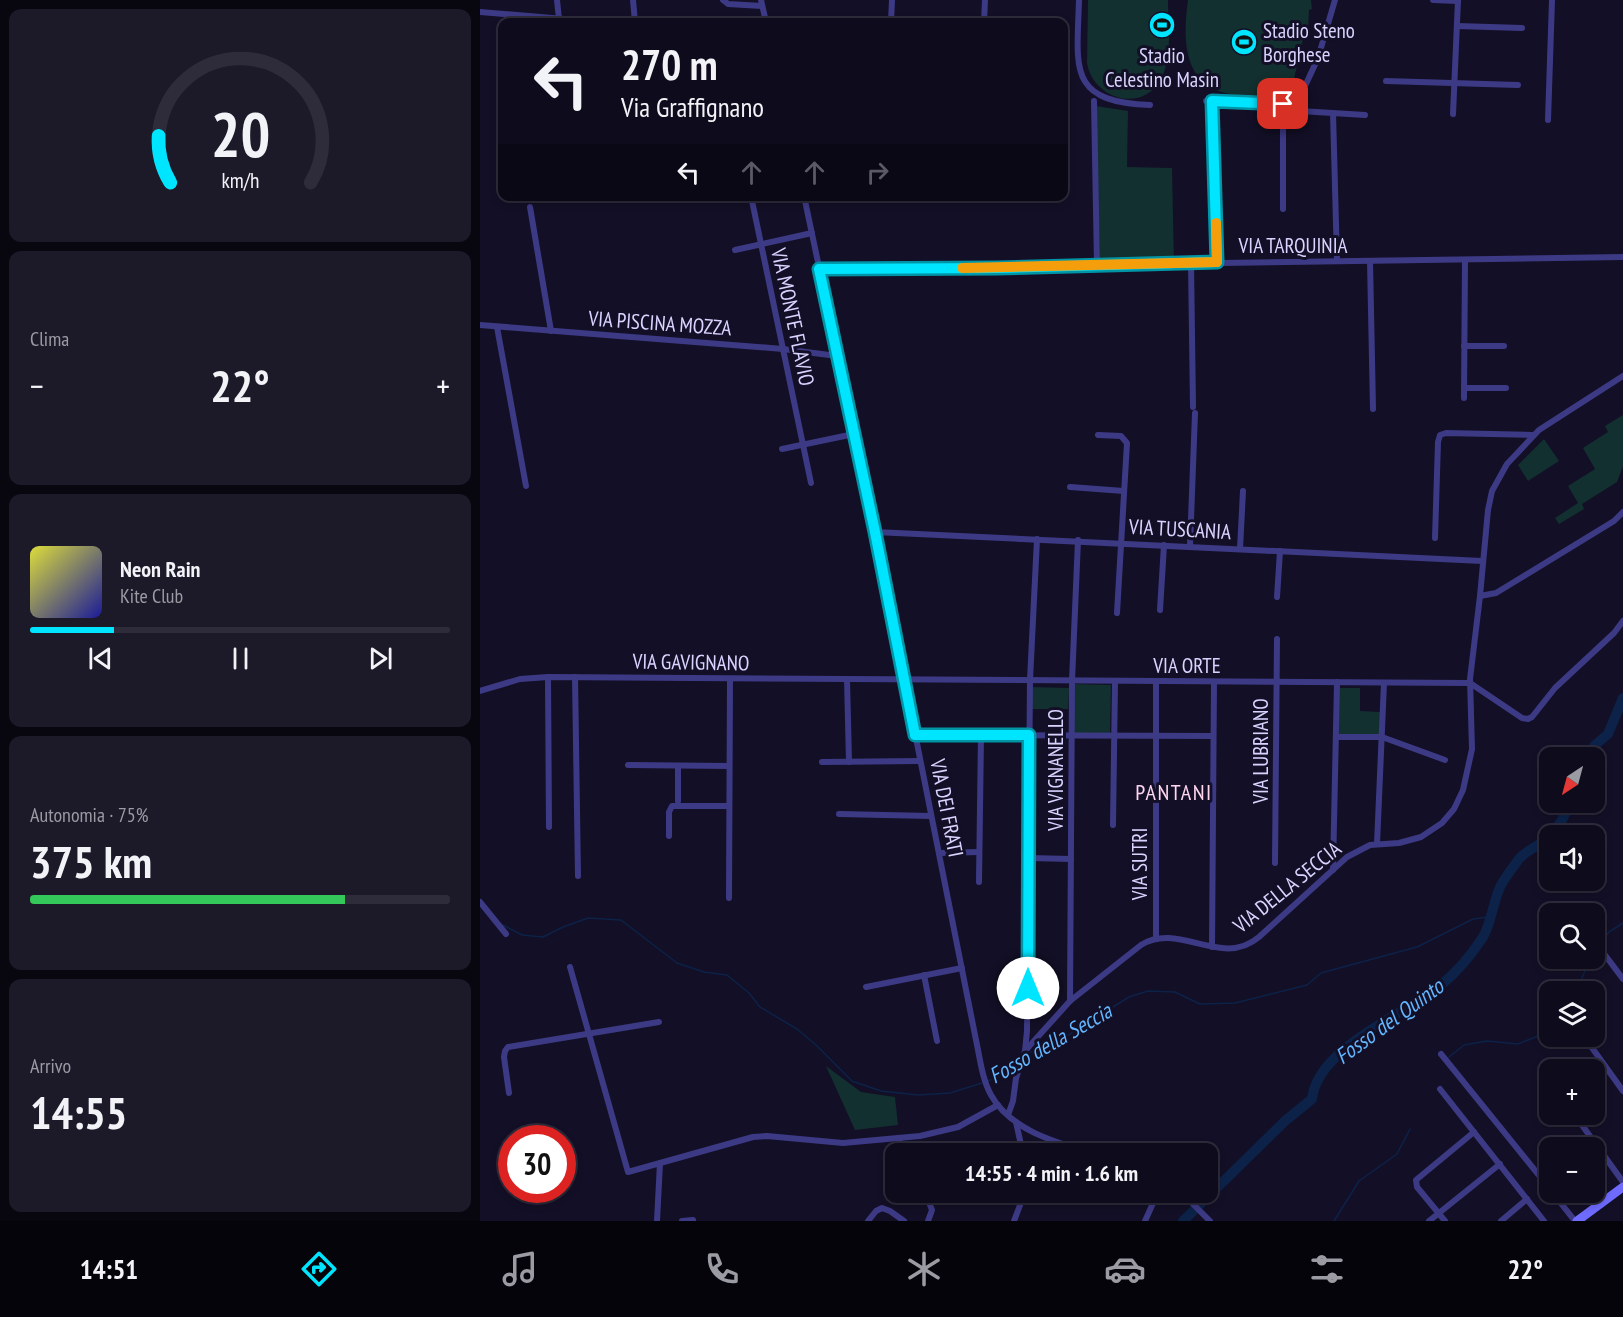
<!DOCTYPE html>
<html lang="it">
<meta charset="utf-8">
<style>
:root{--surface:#0e0b1c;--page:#1c1929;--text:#f1f3f6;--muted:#9b9ba3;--line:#2e2b3b;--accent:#00e5ff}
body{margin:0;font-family:"PT Sans Narrow",sans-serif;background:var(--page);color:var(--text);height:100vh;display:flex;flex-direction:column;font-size:22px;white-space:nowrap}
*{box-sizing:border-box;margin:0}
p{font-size:20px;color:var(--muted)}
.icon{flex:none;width:33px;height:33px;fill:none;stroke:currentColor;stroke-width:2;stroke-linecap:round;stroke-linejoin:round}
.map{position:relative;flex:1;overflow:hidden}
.side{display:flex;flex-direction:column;gap:9px;padding:9px;background:#08060f;width:480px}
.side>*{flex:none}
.guide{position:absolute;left:18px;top:18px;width:570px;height:183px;border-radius:12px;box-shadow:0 3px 9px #0003,0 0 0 2px var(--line);background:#0e0b1c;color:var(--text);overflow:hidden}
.needle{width:39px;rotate:216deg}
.controls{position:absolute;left:1059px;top:747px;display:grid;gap:12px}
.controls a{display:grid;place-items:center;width:66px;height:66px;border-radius:12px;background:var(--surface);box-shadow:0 3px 9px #0003,0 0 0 2px var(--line);font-size:30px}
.speed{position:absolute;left:18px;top:1125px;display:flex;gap:12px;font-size:30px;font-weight:700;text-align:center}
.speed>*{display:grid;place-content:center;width:78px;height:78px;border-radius:50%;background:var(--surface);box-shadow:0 3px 9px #0003,0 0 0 2px var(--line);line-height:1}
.speed .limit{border:9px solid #d22;background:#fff;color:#111}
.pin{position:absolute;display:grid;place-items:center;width:51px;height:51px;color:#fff;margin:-26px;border-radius:12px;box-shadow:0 3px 9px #0006}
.me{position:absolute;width:66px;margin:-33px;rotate:0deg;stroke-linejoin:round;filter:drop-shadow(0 0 4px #0008)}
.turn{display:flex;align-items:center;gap:21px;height:126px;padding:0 24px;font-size:27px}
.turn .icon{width:78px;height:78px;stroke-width:2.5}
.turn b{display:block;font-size:42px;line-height:51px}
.lanes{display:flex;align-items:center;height:57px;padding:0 24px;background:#0003;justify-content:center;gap:30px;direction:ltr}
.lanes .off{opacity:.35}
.big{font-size:45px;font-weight:800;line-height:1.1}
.side .card{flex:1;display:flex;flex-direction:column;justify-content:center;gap:9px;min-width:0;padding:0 21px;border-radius:12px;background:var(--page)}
.side .dial{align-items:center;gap:0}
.dial svg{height:156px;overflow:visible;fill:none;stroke:var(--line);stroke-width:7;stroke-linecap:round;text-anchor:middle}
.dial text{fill:var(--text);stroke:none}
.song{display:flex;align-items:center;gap:18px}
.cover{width:72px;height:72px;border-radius:9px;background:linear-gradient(135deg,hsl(60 70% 55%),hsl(240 70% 35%))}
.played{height:6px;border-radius:3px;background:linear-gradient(90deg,var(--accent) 20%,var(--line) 20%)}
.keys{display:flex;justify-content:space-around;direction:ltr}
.heat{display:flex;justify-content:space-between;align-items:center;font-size:33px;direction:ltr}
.charge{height:9px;border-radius:4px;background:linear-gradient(90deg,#34c759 75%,var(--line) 0)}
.trip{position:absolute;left:405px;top:1143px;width:333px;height:60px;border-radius:12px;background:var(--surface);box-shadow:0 3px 9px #0003,0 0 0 2px var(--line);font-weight:800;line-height:60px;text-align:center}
.tab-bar{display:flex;height:96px;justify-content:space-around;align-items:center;background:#06040b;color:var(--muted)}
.tab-bar .icon{width:42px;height:42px}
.tab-bar .current{color:var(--accent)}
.tab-bar b{font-size:27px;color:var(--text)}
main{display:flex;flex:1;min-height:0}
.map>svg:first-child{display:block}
.green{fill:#12302f}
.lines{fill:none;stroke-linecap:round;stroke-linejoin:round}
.stream{stroke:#0c2248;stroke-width:1.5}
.river{stroke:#0c2248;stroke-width:10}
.minor{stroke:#3d3a85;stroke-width:6}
.secondary{stroke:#6f6bff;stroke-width:9}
.route-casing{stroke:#0095a6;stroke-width:15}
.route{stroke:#00e5ff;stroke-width:10}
.slow{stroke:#f59e0b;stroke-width:10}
.labels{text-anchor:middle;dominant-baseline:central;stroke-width:6;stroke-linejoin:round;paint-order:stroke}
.poi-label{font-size:21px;fill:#d9d4ff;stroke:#130f26;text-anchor:start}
.street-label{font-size:21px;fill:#d9d4ff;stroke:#130f26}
.neighbourhood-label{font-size:22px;letter-spacing:1.5px;fill:#ffd6f0;stroke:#130f26}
.water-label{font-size:22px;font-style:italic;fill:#62b6ff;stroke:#130f26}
</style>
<main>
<section class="side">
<div class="card dial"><svg viewBox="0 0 100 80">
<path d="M14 69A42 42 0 1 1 86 69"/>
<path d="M14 69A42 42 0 0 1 8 45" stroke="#00e5ff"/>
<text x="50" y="56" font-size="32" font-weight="700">20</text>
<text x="50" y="72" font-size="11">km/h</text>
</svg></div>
<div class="card"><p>Clima</p>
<div class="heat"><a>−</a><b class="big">22°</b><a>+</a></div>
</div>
<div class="card">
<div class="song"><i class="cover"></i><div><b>Neon Rain</b><p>Kite Club</p></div></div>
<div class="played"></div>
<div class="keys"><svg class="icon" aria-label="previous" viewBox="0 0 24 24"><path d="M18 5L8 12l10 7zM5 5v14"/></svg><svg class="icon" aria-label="pause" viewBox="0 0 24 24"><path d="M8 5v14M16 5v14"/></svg><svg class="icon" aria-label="next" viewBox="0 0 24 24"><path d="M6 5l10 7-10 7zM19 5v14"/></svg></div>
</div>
<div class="card"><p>Autonomia · 75%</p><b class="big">375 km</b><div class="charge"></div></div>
<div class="card"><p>Arrivo</p><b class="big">14:55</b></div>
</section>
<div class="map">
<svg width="1143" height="1221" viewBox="0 0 1143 1221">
<rect width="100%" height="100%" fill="#130f26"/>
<g class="green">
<path d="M608 0H688C688 24 693 57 681 79 662 114 613 99 607 63Z"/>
<path d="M708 0H831L832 9 829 10 828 31H825L811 92 804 90C793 98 782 96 768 96 706 95 701 51 708 0Z"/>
<polygon points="616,106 648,111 647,167 692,168 694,262 620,263"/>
<polygon points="1143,415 1143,466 1137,482 1102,504 1104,509 1079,524 1075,518 1098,503 1088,486 1115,469 1103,448 1128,432 1125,426"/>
<polygon points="1064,439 1079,461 1048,481 1038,465"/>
<polygon points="594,684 631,685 630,733 594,733"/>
<polygon points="551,687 589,688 588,709 551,709"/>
<polygon points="859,688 880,688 880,711 900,712 900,737 859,736"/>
<polygon points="346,1066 381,1092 415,1097 418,1125 375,1130"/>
</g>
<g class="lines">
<g class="stream">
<polyline points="23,925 42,935 63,937 83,927 108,918 141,920 197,963 224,972 247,975 269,993 280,1007 317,1029 336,1045 372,1081 401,1091 438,1095 470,1093 502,1083"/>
<polyline points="1114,952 1129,932 1143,923"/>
<polyline points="1099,992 1101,980 1111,958"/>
<polyline points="547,1054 587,1036 649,997 668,991 695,992 720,1004 755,1003 827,985 841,973 937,947 993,919 1009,917"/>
<polyline points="969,1057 984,1045 1007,1041 1038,1044 1068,1032 1070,1022"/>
<polyline points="507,1081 523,1076 535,1059 540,1057"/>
<polyline points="854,1221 879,1181 917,1154 930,1129"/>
</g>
<g class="river">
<polyline points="1112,758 1114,746 1128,734 1143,698"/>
<path d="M703 1221 805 1121 832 1099C837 1048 925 1014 961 985 977 972 992 954 1003 937 1012 921 1013 901 1021 885 1026 876 1033 867 1039 859 1045 852 1054 848 1061 843 1074 833 1086 818 1089 802"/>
</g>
<g class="minor">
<polyline points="77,0 79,19"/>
<polyline points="153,0 155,22"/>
<polyline points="243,0 248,4 282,6"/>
<polyline points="281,0 286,22"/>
<path d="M599 0C597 68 587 102 670 105"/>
<polyline points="953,0 978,1"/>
<polyline points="0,12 120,22"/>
<polyline points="366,21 408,22"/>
<polyline points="411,22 412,0"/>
<polyline points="504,22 505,0"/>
<polyline points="977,26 1042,28"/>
<polyline points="906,81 1038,85"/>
<polyline points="614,101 617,265"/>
<polyline points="726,101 800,104 813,100 826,84 838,58 855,0"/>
<polyline points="732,101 737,262"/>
<polyline points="806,103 820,111 885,115"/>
<polyline points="803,104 803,209"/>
<polyline points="853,113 857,261"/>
<polyline points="973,114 978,0"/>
<polyline points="1068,120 1072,0"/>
<polyline points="271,196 331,483"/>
<path d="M324 196 395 532 496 1040C500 1058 502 1079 511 1095 531 1131 578 1143 615 1154"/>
<polyline points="50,207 71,331"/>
<polyline points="255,250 332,233"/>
<polyline points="890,261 893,409"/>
<polyline points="711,263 713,407"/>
<polyline points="340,269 1143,257"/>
<polyline points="0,325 303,349 357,356"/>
<polyline points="17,327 46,486"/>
<polyline points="984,346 1024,346"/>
<polyline points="984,388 1026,388"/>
<polyline points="984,398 985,260"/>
<polyline points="618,435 641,436 647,443 637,613"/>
<polyline points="302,449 374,434"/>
<polyline points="590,487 644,491"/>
<polyline points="395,532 1002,561"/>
<polyline points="955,538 958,442 960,435 966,433 1053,435"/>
<polyline points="710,546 715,413"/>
<polyline points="760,549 763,491"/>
<polyline points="1000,596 1016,593 1134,521 1143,512"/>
<polyline points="797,597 800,551"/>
<polyline points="680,610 684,545"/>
<polyline points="68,677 69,827"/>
<polyline points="95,677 98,876"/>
<polyline points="367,679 369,762"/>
<polyline points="0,691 40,679 68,677 990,683 1042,718 1048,719 1052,717 1075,688 1134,633 1143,621"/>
<polyline points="435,735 733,736"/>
<polyline points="856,737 902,737 965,760"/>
<polyline points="342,762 440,761"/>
<polyline points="148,765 249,766"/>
<polyline points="198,801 198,766"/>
<polyline points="359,814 451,816"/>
<polyline points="633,825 635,681"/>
<polyline points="189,836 189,812 192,806 249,806"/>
<polyline points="897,844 904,683"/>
<polyline points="459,853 499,852"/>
<polyline points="549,858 591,859"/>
<polyline points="795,863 797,639"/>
<polyline points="853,870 857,682"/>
<polyline points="499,882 501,735"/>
<polyline points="249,898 250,679"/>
<polyline points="0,902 26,934"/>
<polyline points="676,939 676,681"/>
<polyline points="732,947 734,682"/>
<polyline points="1125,955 1143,979"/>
<polyline points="90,967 148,1172 273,1137 287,1136 363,1143 440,1136 478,1127 518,1105"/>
<polyline points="444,975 457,1041"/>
<polyline points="386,987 482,968"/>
<polyline points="590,1001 592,681 598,540"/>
<polyline points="1110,1045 1143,1091"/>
<polyline points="545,1051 547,1031 550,680 557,539"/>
<polyline points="961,1054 1070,1189"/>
<polyline points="1063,1073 1070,1082"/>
<polyline points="960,1089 1064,1221"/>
<polyline points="29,1093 24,1057 25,1051 28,1047 179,1022"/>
<polyline points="1094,1114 1143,1182"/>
<path d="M528 1115 533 1101 536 1078 545 1051 590 1001 661 945C699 921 741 969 779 937L867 857 890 845 919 843 941 837 962 823 974 809 983 790 992 749 990 679 1000 596 1008 510 1012 491 1027 464 1059 430 1143 376"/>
<polyline points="536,1122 543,1154"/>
<polyline points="418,1138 426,1154"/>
<polyline points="445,1192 452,1210 448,1221"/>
<polyline points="701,1192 730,1221"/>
<polyline points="1072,1192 1095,1221"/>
<polyline points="177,1221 180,1163"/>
<polyline points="202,1221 213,1220"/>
<polyline points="388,1221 396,1211 402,1208 410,1211 424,1221"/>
<polyline points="534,1221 545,1192"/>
<polyline points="665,1221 678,1192"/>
<polyline points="949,1221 1020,1164"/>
<polyline points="965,1221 937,1187 936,1180 994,1132"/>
<polyline points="1021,1221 1047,1199"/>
</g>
<polyline class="secondary" points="1097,1221 1143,1187"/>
</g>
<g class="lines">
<defs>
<polyline id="route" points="548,988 549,735 435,735 395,532 339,269 517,268 737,262 732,101 803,104"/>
</defs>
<use href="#route" class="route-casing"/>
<use href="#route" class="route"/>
<polyline class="slow" points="482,268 737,262 736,223"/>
</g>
<defs>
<symbol id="stadium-disc" viewBox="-11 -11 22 22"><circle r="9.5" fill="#00e5ff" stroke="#130f26"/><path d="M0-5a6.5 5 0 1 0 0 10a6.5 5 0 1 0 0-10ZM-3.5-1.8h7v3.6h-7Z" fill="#111"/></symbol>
</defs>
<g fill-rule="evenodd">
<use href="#stadium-disc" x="667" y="10" width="30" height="30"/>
<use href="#stadium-disc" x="749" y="27" width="30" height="30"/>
</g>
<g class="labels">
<g class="poi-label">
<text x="783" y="30">Stadio Steno<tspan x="783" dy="24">Borghese</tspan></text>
<text x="682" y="55" text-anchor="middle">Stadio<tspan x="682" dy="24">Celestino Masin</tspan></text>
</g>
<g class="street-label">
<text x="813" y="245">VIA TARQUINIA</text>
<text transform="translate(313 317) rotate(78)">VIA MONTE FLAVIO</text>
<text transform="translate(180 323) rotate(4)">VIA PISCINA MOZZA</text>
<text transform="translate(700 529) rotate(3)">VIA TUSCANIA</text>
<text transform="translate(211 662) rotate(1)">VIA GAVIGNANO</text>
<text x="707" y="665">VIA ORTE</text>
<text transform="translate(780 751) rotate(-90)">VIA LUBRIANO</text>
<text transform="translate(575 770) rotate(-90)">VIA VIGNANELLO</text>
<text transform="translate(467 808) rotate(79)">VIA DEI FRATI</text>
<text transform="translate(659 864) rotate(-90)">VIA SUTRI</text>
<text transform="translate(807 887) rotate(-39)">VIA DELLA SECCIA</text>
</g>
<g class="neighbourhood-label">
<text x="694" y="792">PANTANI</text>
</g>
<g class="water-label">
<text transform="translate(909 1021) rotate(-36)">Fosso del Quinto</text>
<text transform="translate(570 1043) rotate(-30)">Fosso della Seccia</text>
</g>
</g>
</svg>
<div class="controls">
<a><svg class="needle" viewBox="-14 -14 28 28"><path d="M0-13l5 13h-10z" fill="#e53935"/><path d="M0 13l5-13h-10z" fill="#9b9ba3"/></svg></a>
<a><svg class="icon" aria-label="sound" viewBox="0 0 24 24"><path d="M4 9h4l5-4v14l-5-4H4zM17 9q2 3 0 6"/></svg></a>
<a><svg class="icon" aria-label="search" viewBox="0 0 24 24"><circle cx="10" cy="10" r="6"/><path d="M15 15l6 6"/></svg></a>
<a><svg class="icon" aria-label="layers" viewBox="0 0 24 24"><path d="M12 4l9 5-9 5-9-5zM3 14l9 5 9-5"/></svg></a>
<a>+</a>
<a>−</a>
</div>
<div class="speed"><div class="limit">30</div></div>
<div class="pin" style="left:803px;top:104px;background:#d93025"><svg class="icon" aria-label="arrive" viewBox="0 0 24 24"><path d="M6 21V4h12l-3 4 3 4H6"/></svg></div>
<svg class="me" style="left:548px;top:988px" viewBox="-20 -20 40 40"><circle r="19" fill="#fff"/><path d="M0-13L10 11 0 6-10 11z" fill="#00e5ff"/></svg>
<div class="trip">14:55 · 4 min · 1.6 km</div>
<div class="guide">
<div class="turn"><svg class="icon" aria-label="left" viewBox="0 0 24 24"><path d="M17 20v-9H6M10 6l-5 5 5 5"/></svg><div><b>270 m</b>Via Graffignano</div></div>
<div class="lanes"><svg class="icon" aria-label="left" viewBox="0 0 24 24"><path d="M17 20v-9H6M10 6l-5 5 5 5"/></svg><svg class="icon off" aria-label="ahead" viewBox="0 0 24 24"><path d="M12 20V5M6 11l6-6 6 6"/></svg><svg class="icon off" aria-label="ahead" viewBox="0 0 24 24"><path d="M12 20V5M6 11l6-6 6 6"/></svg><svg class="icon off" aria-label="right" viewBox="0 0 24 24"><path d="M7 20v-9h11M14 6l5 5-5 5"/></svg></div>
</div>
</div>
</main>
<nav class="tab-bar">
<b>14:51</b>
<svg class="icon current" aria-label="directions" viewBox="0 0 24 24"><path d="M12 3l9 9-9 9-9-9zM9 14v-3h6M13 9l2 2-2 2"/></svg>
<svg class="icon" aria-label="music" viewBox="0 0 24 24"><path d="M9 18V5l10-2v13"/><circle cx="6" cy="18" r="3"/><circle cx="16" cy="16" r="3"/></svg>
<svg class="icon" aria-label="phone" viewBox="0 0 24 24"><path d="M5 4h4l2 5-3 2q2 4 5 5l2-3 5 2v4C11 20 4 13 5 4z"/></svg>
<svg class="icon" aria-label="climate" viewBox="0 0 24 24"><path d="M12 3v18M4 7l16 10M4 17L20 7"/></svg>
<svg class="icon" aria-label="car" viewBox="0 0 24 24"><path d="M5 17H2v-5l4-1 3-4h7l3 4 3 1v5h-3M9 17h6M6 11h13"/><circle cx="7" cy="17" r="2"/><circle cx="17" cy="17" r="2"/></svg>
<svg class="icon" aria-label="filters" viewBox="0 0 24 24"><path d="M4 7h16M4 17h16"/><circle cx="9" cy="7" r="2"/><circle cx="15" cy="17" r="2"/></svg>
<b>22°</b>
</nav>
